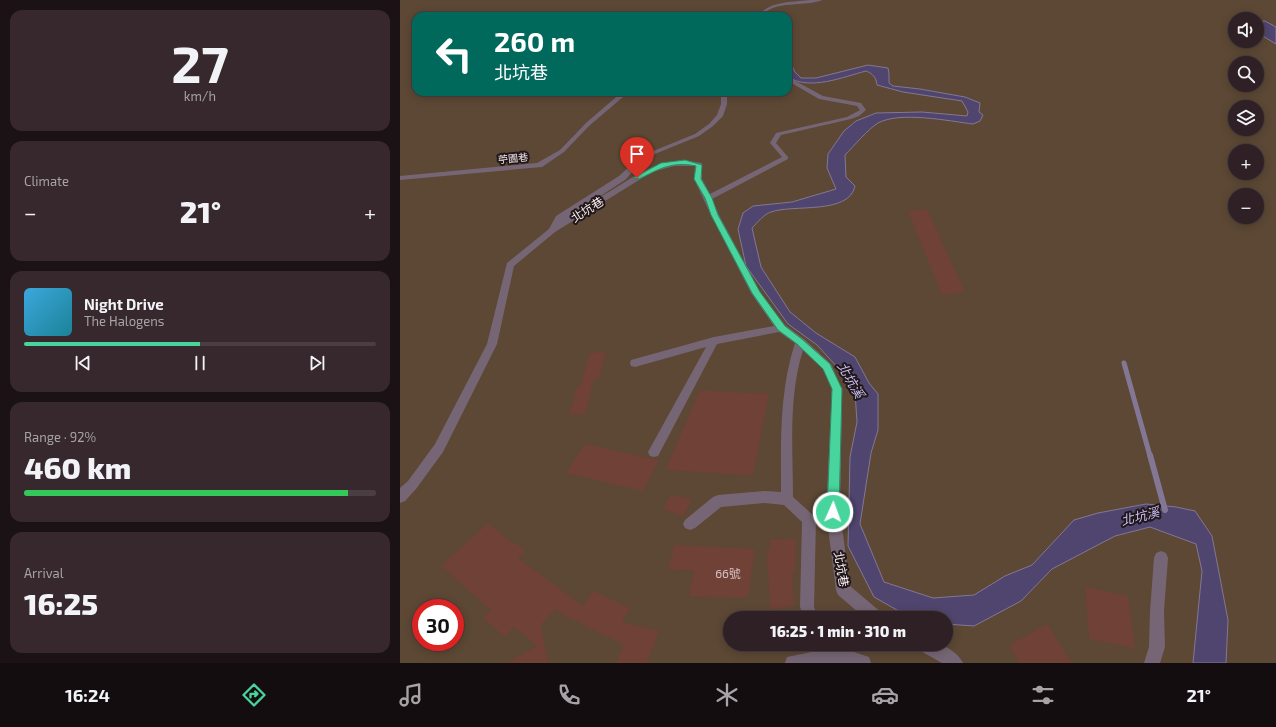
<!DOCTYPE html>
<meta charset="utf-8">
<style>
:root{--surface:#2f2025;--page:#37282d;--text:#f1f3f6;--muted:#a7a3a7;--line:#4a3e42;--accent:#48d49d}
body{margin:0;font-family:"Exo 2","Noto Sans TC",sans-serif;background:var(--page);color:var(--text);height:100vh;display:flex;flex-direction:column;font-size:15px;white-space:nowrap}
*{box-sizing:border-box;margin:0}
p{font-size:13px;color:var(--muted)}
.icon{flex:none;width:22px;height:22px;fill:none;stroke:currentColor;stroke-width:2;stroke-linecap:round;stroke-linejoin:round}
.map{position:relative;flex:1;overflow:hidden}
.panel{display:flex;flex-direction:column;gap:10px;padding:10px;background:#1a1214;width:400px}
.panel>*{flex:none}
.banner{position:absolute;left:12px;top:12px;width:380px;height:84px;border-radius:12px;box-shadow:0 2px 10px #0003,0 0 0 1px var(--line);background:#00695c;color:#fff;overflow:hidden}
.tools{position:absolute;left:828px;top:12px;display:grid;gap:8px}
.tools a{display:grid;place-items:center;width:36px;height:36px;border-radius:50%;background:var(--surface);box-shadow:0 2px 10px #0003,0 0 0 1px var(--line);font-size:20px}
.speed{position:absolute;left:12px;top:599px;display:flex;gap:8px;font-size:20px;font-weight:700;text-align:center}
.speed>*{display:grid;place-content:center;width:52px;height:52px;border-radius:50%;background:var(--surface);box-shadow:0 2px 10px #0003,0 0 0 1px var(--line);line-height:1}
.speed .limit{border:6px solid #d22;background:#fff;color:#111}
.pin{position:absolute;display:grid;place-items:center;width:34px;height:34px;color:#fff;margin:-41px -17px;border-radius:50% 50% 50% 0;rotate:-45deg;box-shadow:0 0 4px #0007}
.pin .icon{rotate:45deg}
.me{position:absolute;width:44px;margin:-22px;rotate:2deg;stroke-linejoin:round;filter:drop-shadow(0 0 3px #0008)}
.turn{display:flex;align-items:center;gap:14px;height:84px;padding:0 16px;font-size:18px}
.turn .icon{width:52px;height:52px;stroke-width:2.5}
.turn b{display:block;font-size:28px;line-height:34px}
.big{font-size:30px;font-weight:800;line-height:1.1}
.panel .card{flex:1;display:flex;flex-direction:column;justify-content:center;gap:6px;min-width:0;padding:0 14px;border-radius:12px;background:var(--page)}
.panel .dial{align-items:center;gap:0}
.dial b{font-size:52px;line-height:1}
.song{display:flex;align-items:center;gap:12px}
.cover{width:48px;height:48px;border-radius:6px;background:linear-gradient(135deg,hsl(200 70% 55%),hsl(190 70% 35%))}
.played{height:4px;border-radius:2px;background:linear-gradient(90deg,var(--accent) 50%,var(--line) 50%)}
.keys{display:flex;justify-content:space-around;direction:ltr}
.heat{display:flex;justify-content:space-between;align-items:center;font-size:22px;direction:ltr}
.charge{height:6px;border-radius:3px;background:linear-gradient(90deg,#34c759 92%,var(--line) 0)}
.trip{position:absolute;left:323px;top:611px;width:230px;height:40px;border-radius:20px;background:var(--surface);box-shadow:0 2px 10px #0003,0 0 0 1px var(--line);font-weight:800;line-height:40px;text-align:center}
.dock{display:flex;height:64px;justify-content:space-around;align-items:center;background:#130d0f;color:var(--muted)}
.dock .icon{width:28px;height:28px}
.dock .on{color:var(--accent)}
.dock b{font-size:18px;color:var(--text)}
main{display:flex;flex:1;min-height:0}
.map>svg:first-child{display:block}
.green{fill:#5c4834;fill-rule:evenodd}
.water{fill:#50456e;stroke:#837795}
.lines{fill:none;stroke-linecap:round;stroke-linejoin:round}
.stream-far1{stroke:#837795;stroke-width:5}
.stream{stroke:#837795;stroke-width:6}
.building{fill:#704137}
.street{fill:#766675;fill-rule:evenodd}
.route{fill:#48d49d;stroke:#2f8a66}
.labels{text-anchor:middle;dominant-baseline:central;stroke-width:4;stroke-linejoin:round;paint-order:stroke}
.far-street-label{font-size:10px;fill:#f9ebef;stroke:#201719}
.street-label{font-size:12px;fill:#f9ebef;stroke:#201719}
.near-number-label{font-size:12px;fill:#d7c0c1}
.water-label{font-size:13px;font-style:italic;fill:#ccbff7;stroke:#201719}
</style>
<main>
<section class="panel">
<div class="card dial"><b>27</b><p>km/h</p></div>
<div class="card"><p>Climate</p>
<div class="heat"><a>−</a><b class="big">21°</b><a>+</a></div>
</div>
<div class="card">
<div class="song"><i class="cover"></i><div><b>Night Drive</b><p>The Halogens</p></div></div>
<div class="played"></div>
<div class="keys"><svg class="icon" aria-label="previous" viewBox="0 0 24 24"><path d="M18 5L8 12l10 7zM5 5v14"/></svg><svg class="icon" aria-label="pause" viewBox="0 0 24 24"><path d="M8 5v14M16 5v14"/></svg><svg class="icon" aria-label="next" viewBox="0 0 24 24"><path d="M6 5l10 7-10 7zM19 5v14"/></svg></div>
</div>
<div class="card"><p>Range · 92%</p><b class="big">460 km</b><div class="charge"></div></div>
<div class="card"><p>Arrival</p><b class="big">16:25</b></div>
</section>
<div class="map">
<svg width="876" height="663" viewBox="0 0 876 663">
<rect width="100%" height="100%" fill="#3f2b31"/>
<path class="green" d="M0 0H876V663H0ZM16 16H388V92H16ZM835 19H857V41H835ZM835 63H857V85H835ZM835 107H857V129H835ZM835 151H857V173H835ZM835 195H857V217H835ZM21 608H55V642H21ZM330 618H546V644H330Z"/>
<g class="water">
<polygon points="865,21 876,27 876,44 861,35 857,22"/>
<path d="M388 58 395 72 401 78H416L468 65 488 68 489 74V83L493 86 520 89 565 97 580 103 579 112 583 115 580 121 573 124C549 121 500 111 478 123 468 129 453 147 445 155L446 177 455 186C449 215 394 204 371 212 364 214 357 223 352 228L361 267 390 312 416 333 455 357 469 383 478 394V430L471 453 460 524 484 582 533 598 574 595 605 576 632 565 674 520 698 513 746 504 776 507 795 511 812 536 828 620 826 663H793L802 571 796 544 750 527 715 536 652 569 621 601 574 626 546 624V618H511L474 597 448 546 450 457 457 422 455 392 438 368 417 345 388 324 346 266 338 229 343 213 353 206 392 202 436 189 427 168 428 154 444 131 456 121 476 113 522 112 567 116 568 112 562 101 503 92 477 85C476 77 473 74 466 71 443 77 410 91 388 77Z"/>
</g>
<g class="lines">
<polyline class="stream-far1" points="724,363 750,456"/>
<polyline class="stream" points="750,455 765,510"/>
</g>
<g class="building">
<polygon points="527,209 565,292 542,295 508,211"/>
<polygon points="206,352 199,379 194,379 185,414 169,415 177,387 180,386 190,353"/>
<polygon points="300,390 369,394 353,475 265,470"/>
<polygon points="185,444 259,460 243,491 166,473"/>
<polygon points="271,494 292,500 283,516 263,509"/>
<polygon points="88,523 113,544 115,542 125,551 118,558 183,606 193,591 230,608 222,622 259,631 247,663 216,663 224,645 162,614 155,609 141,625 148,663 107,663 137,646 114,627 105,637 83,618 91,610 41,566"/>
<polygon points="396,539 395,573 392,573 394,606 370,610 367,549 370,549 370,540"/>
<polygon points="274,545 355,549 348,598 289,596 294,571 268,569"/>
<polygon points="685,587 728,596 735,648 689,639"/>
<polygon points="647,624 672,663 619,663 609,645"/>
</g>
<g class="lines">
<g class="street">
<path d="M410 0H422C408 7 371 0 363 16H359C367 1 395 2 410 0Z"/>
<path d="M388 77 423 96 461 103 466 110 459 116 451 119 381 135 376 143 388 157V159L312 199 319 215 360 292 385 325 404 339 431 364 442 389 440 512 450 586 482 613 484 618H465L438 595 436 590 426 512 432 389 423 369 403 350C388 398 393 448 393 497L414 516 416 520 414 607 418 618H404L400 607 402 522 384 505 365 503 321 507 295 528 290 530 285 528 283 524 285 520 313 497 318 495 365 491 381 492C381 442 379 392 395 343L379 332 317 344 258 456 254 457 250 456 248 452 306 347 235 367 231 366 230 363 231 360 314 337 374 326 351 293 311 215 294 179 295 166H274L252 172 155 232 114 266 97 344 43 452 16 489 5 501 0 503V488L8 481 35 444 87 344 107 263 149 229 156 216 219 176 241 156 295 134 309 124 317 115 321 104V92H327V104L323 116 313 126 299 136 245 158 225 180 162 221C178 210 195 200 212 190 242 171 265 155 302 163V179L310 194 382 157 370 143 376 133 447 117 460 110 457 106 419 99 388 81Z"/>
<polygon points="222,92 229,92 190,125 164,152 142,167 0,180 0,176 137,163 160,150 186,123"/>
<polygon points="761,551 766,553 768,558 764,611 765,647 760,663 744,663 749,647 750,611 754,558 756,553"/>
<polygon points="413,644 429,644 431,650 448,650 469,657 471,663 385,663 387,657 416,651"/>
<path d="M514 644C521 644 530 642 537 644 547 646 559 654 563 663H542L517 649Z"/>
</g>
</g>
<path class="route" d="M285 160 302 165 301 179 312 198 318 215 360 292 385 326 403 340 430 364 442 389 439 512 437 516 433 517 429 516 427 512 432 389 423 369 397 344 378 330 352 293 311 215 305 198 294 179 296 166C272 161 259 169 239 179L233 178 261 163Z"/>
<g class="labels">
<g class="far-street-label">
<text transform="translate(113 158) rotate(-6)">苧園巷</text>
</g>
<g class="street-label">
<text transform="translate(187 209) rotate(-32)">北坑巷</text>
<text transform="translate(442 569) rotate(80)">北坑巷</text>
</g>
<g class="near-number-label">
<text x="328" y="573">66號</text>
</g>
<g class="water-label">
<text transform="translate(451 380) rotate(59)">北坑溪</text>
<text transform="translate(740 516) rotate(-14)">北坑溪</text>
</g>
</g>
</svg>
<div class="tools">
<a><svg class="icon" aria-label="sound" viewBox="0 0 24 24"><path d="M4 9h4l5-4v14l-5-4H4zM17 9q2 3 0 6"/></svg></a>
<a><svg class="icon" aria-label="search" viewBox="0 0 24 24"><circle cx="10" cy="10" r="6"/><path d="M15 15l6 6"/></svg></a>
<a><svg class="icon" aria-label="layers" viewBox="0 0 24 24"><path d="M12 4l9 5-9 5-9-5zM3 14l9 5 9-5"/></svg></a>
<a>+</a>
<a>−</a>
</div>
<div class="speed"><div class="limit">30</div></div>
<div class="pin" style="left:237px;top:178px;background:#d93025"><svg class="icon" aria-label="arrive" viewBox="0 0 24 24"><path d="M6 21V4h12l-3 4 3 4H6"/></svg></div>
<svg class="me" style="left:433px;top:512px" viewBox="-20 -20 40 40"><circle r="17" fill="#48d49d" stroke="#fff" stroke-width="3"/><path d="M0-11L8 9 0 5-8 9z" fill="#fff"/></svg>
<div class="trip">16:25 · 1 min · 310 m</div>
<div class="banner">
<div class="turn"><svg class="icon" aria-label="left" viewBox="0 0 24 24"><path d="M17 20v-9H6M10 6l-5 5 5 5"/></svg><div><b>260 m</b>北坑巷</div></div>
</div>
</div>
</main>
<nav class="dock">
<b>16:24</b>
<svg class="icon on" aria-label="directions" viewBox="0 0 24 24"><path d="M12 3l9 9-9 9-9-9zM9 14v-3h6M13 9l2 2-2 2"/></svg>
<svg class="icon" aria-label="music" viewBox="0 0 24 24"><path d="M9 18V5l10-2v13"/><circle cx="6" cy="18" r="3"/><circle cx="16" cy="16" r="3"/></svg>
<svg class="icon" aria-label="phone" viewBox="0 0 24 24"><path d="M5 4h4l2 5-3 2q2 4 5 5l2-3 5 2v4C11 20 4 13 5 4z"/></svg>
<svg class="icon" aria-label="climate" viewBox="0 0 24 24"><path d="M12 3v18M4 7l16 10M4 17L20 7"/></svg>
<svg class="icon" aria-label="car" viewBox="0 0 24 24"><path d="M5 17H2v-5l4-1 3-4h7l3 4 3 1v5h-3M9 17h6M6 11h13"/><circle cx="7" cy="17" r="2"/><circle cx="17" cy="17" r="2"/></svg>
<svg class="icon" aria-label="filters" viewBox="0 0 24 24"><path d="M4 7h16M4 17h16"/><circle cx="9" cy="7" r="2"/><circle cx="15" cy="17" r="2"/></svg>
<b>21°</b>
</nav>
